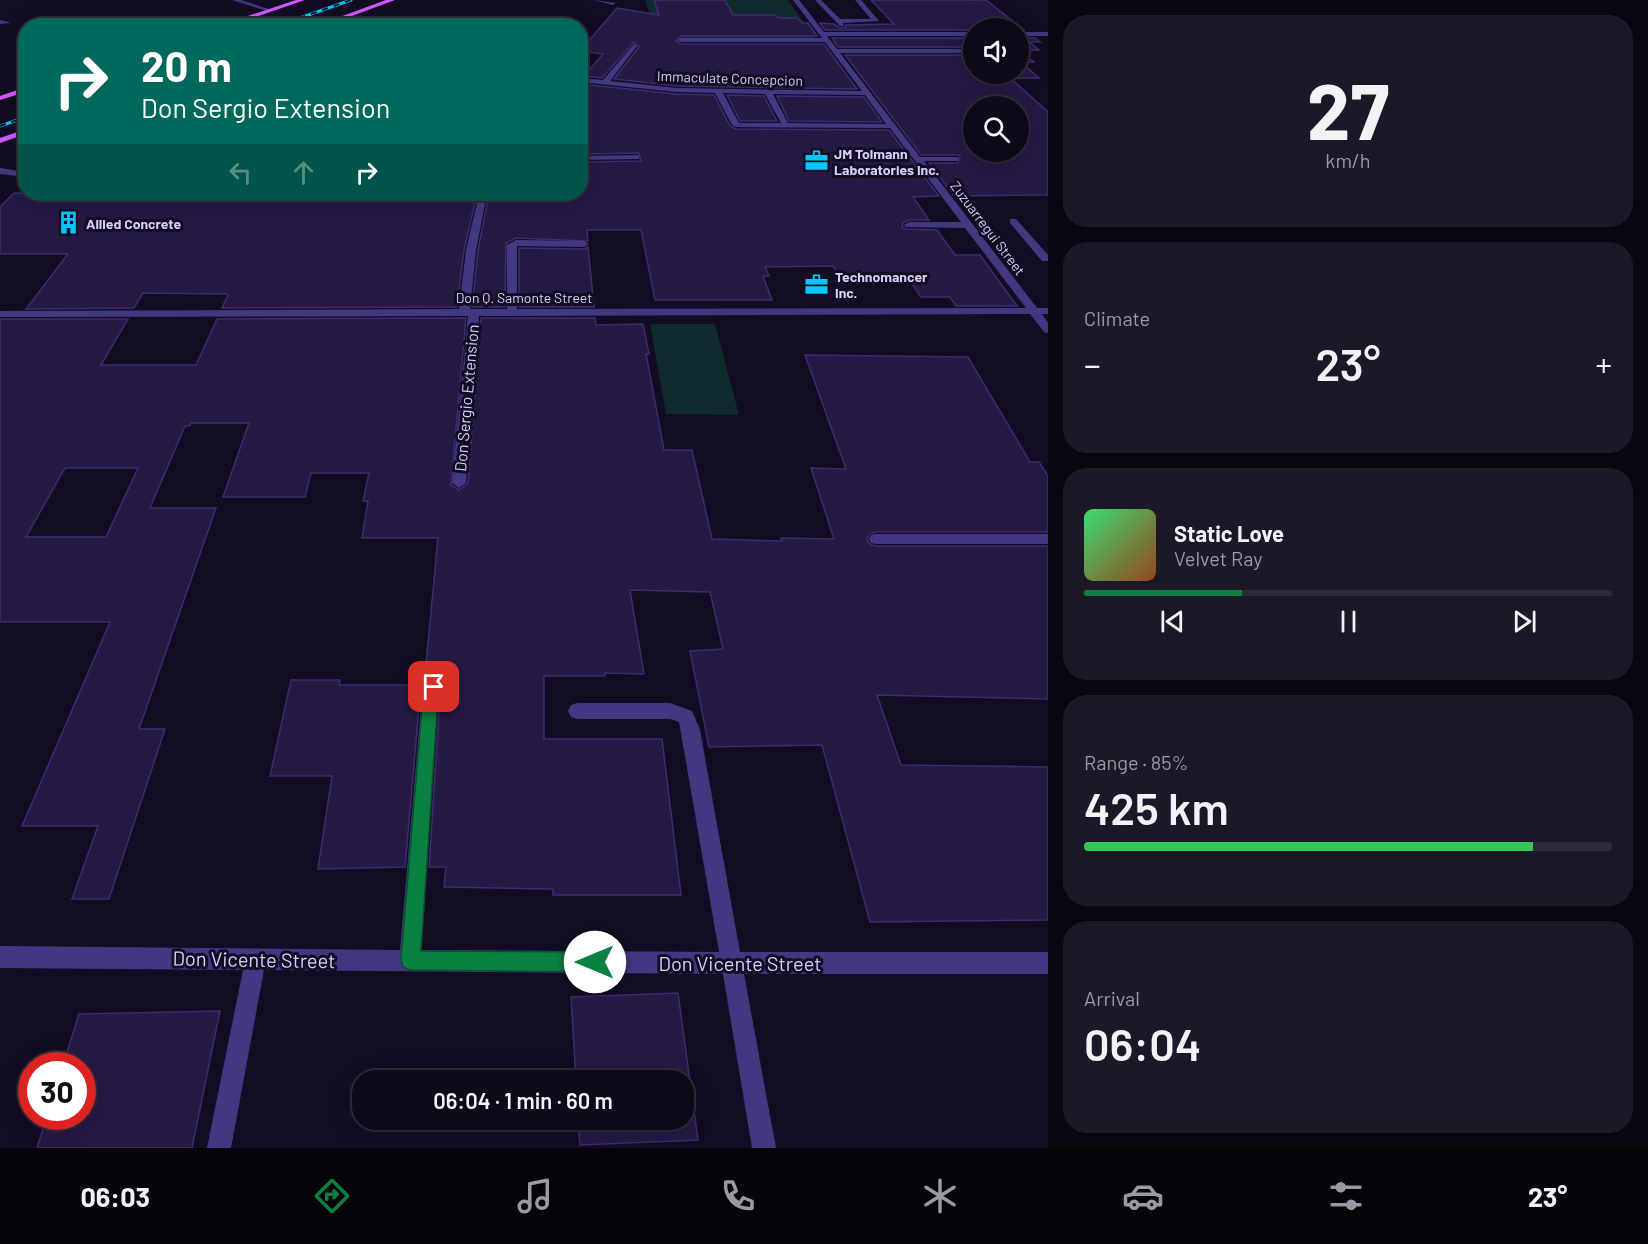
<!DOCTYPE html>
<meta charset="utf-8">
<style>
:root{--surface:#0e0a1a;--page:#1c1827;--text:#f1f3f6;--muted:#9b9aa2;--line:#2e2b39;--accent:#0b8043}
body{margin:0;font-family:Barlow,sans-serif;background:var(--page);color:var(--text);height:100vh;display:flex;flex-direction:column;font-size:22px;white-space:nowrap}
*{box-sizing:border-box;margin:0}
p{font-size:20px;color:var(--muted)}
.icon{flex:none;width:33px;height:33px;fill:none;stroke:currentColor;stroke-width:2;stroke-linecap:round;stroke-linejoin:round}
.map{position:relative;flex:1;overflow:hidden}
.panel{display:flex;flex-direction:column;gap:15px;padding:15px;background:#08060e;width:600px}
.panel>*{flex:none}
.banner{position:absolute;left:18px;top:18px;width:570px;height:183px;border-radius:24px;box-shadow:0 6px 24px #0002,0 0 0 2px var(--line);background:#00695c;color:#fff;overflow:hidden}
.tools{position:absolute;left:963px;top:18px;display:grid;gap:12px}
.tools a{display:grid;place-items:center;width:66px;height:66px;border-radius:50%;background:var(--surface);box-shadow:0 6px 24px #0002,0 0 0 2px var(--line);font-size:30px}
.speed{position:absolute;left:18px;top:1052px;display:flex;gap:12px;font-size:30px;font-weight:700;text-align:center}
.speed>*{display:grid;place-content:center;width:78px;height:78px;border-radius:50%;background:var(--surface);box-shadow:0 6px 24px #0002,0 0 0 2px var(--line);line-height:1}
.speed .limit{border:9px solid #d22;background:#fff;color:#111}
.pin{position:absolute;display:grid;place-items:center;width:51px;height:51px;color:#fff;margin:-26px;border-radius:12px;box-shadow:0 3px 9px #0006}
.me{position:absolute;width:66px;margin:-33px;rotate:270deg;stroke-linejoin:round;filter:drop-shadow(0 0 4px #0008)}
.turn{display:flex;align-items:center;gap:21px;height:126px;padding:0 24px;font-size:27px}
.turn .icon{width:78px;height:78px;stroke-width:2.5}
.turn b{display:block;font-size:42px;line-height:51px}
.lanes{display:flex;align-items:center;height:57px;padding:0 24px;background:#0003;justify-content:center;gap:30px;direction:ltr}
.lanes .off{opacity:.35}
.big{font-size:45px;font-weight:600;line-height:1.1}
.panel .tile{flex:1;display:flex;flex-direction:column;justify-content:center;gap:9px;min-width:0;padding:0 21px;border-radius:24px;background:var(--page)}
.panel .dial{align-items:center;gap:0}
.dial b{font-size:78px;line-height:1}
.song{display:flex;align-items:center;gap:18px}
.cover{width:72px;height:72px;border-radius:9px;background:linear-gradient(135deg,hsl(140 70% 55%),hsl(20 70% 35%))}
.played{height:6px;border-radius:3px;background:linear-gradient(90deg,var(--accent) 30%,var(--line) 30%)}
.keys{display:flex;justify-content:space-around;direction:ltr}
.heat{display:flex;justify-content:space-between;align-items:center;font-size:33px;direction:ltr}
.charge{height:9px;border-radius:4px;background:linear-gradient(90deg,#34c759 85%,var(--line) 0)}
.trip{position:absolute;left:352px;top:1070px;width:342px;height:60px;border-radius:24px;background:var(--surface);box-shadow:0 6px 24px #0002,0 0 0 2px var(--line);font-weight:600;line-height:60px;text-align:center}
.menu{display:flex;height:96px;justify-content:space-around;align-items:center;background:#06040a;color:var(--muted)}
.menu .icon{width:42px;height:42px}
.menu .active{color:var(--accent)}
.menu b{font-size:27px;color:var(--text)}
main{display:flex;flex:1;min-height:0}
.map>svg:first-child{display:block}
.green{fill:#102b2d}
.building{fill:#261944;stroke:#3f2b70;stroke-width:1.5;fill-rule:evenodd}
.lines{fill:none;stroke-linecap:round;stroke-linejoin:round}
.minor{fill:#423882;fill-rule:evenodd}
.major{fill:#d156ff;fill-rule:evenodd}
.rail-casing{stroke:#00c8fa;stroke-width:3}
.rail{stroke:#130d23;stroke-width:2;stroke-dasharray:6;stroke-linecap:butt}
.route{fill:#0b8043;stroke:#07532c;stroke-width:1.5}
.labels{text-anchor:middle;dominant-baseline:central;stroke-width:6;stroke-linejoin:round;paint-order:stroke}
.far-street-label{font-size:14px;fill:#d9cfff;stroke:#130d23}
.far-poi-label{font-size:14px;font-weight:bold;fill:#d9cfff;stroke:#130d23;text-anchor:start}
.street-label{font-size:16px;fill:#d9cfff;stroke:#130d23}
.near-street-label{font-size:20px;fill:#d9cfff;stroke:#130d23}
</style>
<main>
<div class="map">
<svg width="1048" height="1148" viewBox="0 0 1048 1148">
<rect width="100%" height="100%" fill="#130d23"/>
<g class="green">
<polygon points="645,0 788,0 817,41 659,41"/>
<polygon points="650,324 715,324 739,415 666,414"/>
</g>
<g class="building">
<polygon points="654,0 725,0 733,15 775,15 778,18 797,18 802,23 808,23 817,36 681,36 676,41 681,44 824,44 857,89 677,86 614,79 639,47 634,42 602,78 584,76 603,54 580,51 617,8 659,15"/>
<polygon points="871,0 986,0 1024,30 825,30 820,23 834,24 840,28 846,27 846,25 894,24"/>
<polygon points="832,38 974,38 974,47 838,47"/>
<path d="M1018 38H1035L1040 42H1029L1039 50H1019L1034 62H1021L1039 78H1010L1048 112V195L954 196 929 163H958L960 155H921L845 55H974V74H1018ZM974 106H1018V152H974Z"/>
<polygon points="580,84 677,94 714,95 730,126 736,129 889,130 939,196 913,197 929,220 909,220 903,223 902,227 906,229 937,230 955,255 980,255 1017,306 956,306 950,297 921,297 910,281 841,281 833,266 765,267 769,276 763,276 772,300 655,300 641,230 587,230 588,241 516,238 506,243 505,307 472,307 478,250 489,194 580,194 580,162 641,161 639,153 580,154"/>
<polygon points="727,95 764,96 777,121 740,121"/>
<polygon points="777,96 864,97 882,122 789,121"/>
<polygon points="14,193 159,195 477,194 464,250 457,307 222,308 228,295 226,294 143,293 134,308 26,309 68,254 0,254 0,207"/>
<polygon points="588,247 594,307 519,307 519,248 584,249"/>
<path d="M466 318 451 485 459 490 468 483 481 318H595L596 325 643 324 649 354H646L664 450H692L712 539 782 541 781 538 834 539 811 468 846 469 805 355 968 357 1030 462H1039L1048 476V532H876L869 534 867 540 871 545 876 546H1048V699L877 695 901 765 1048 767V920L870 922 822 745 709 747 690 651 723 649 710 592 630 590 644 674 605 673V676H544V739H662L681 895H553V889L444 887 446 867H429L440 697 444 686 441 680 435 678 427 680 424 685 438 538H362L368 501H363L369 473H311L305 497H223L249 423H191L190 426H185L150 508H216L139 729H165L109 899H72L98 826H22L110 622H0V319H128L101 365H196L217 319ZM65 468H138L106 537H26Z"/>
<polygon points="291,680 340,680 339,685 424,685 420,696 405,867 318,869 332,776 270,776"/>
<polygon points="678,993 698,1140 580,1145 578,1119 684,1119 684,1080 576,1080 571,997"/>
<polygon points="220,1011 192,1148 37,1148 47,1116 82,1116 82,1065 63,1065 79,1014"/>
</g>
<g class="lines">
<g class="minor">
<polygon points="232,0 241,0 272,10 267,11"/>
<polygon points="593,0 616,3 613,5"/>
<path d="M793 0H799L824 32H974V36H827L837 49H974V53H840L920 157H958V161H924L1037 308H1048V314H1042L1048 323V333L1044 332 1030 314 479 316 466 483 459 488 452 483 468 316 0 317V311L459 309 466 250 479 194H487L476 250 470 309H507V245L516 240 584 241 589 244 584 247 517 246V309L1026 308 965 228 906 227 904 225 909 222H961L890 128 736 127 732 125 715 93 677 92 580 82V78L603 80 634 44 637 46 610 81 677 88 862 91 825 42H681L678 40 681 38H822ZM723 93 765 94 781 123H739ZM773 94 865 95 886 124 788 123Z"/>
<polygon points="815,0 821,0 840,19 871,19 855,0 861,0 879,21 843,23 844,26 840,26"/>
<polygon points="0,20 9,22 10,23 0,24"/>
<rect x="1018" y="32" width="30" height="4"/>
<polygon points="639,155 639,159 636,159 580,160 580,156"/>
<polygon points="0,168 26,172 26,177 0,174"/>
<polygon points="1010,219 1016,219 1048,255 1048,261 1042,261 1010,223"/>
<polygon points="876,534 1048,534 1048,544 876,544 871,543 869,539 871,535"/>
<polygon points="434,680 440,682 442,687 438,696 421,950 719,952 679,722 670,719 577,719 571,717 568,711 571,705 577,703 670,703 692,711 700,730 740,952 1048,952 1048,974 744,974 776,1148 752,1148 723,974 264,970 231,1148 207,1148 243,970 0,968 0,946 400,950 422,696 428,682"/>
</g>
<g class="major">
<polygon points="296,0 305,0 229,26 218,26"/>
<polygon points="386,0 395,0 325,26 315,26"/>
<polygon points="26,87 26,92 0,100 0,96"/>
<polygon points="26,129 26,134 0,143 0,138"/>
</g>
<defs>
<g id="rail">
<polyline points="277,26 351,0"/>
<polyline points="0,126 26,117"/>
</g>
</defs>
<use href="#rail" class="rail-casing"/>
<use href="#rail" class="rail"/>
</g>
<polygon class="route" points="434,681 439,683 441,687 438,696 421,951 595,952 602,955 604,962 602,969 595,972 410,970 403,967 401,960 423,696 428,683"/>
<defs>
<symbol id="office-bare" viewBox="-9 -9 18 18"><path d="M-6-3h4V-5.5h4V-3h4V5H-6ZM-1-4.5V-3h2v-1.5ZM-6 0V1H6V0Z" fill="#00c8fa" stroke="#130d23" stroke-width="2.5" paint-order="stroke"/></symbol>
<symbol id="building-bare" viewBox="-9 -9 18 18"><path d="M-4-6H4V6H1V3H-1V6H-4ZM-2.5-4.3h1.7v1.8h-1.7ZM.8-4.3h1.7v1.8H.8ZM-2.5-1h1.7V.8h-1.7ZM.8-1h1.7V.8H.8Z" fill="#00c8fa" stroke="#130d23" stroke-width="2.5" paint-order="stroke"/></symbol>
</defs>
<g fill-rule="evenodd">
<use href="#office-bare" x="800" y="144" width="33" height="33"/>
<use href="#building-bare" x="52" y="206" width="33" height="33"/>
<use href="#office-bare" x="800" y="268" width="33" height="33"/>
</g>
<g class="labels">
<g class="far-street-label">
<text transform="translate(730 78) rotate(2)">Immaculate Concepcion</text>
<text transform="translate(988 228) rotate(53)">Zuzuarregui Street</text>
<text x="524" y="297">Don Q. Samonte Street</text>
</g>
<g class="far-poi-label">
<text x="834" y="153">JM Tolmann<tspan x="834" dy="16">Laboratories Inc.</tspan></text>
<text x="86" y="223">Allied Concrete</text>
<text x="835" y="276">Technomancer<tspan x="835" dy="16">Inc.</tspan></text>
</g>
<g class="street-label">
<text transform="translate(466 398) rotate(-85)">Don Sergio Extension</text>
</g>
<g class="near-street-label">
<text transform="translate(254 959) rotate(1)">Don Vicente Street</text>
<text x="740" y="963">Don Vicente Street</text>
</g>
</g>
</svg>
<div class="tools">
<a><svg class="icon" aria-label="sound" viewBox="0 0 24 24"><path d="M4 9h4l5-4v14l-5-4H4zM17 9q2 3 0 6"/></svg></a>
<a><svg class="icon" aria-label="search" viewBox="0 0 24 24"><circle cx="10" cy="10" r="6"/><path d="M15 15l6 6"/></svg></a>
</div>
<div class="speed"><div class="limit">30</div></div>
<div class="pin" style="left:434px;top:687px;background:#d93025"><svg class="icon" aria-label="arrive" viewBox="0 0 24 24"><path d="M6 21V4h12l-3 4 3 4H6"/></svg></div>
<svg class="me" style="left:595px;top:962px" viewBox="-20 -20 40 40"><circle r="19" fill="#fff"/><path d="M0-13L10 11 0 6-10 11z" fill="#0b8043"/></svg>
<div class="trip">06:04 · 1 min · 60 m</div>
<div class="banner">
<div class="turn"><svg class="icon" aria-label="right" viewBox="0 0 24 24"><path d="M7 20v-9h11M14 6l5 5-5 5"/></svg><div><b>20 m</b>Don Sergio Extension</div></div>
<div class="lanes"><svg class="icon off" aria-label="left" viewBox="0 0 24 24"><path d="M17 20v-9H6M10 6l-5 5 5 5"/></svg><svg class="icon off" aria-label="ahead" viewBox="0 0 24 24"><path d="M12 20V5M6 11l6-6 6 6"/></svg><svg class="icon" aria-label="right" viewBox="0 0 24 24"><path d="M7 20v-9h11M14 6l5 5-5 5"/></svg></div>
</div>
</div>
<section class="panel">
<div class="tile dial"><b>27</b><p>km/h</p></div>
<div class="tile"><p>Climate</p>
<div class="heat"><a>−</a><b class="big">23°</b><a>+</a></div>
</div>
<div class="tile">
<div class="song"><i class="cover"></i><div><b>Static Love</b><p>Velvet Ray</p></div></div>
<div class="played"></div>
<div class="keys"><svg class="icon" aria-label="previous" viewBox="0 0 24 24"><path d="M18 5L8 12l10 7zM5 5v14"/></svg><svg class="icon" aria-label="pause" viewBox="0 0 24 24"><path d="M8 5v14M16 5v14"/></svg><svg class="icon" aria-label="next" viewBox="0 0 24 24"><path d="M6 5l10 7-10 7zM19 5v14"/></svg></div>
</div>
<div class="tile"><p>Range · 85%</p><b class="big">425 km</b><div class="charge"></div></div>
<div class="tile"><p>Arrival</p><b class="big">06:04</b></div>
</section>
</main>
<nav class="menu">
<b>06:03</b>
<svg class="icon active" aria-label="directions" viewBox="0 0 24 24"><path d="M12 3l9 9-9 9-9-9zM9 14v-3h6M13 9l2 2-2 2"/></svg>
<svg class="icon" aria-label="music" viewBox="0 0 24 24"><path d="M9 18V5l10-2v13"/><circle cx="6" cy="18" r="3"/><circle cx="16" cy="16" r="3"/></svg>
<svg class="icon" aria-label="phone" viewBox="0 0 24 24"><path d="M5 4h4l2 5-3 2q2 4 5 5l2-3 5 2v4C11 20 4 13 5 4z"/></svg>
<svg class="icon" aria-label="climate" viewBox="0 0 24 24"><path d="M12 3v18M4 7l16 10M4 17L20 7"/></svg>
<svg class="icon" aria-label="car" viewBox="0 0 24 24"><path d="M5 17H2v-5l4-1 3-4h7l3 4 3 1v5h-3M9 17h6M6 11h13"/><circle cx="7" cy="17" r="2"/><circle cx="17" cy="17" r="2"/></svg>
<svg class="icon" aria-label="filters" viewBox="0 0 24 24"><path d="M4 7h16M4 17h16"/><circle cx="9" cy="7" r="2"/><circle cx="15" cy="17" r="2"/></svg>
<b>23°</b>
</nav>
